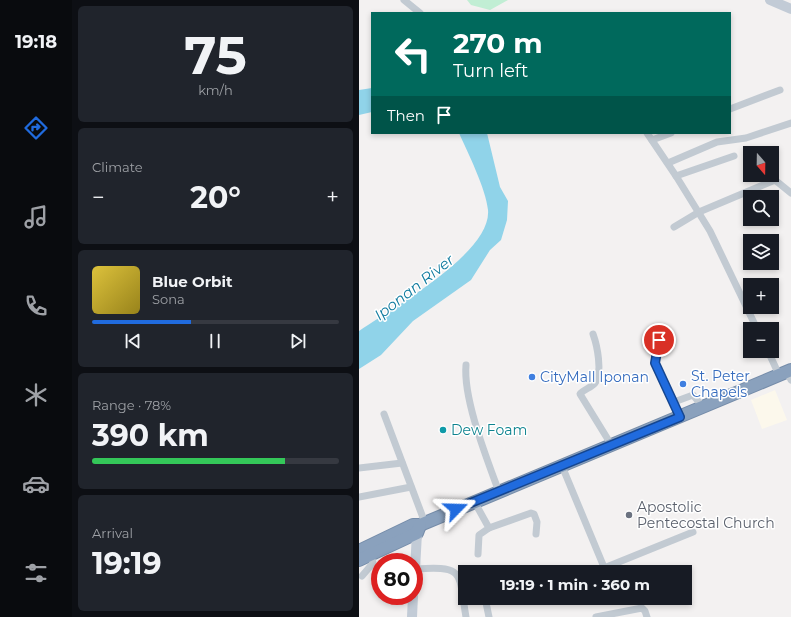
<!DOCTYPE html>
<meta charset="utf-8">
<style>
:root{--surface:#171b24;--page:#20242c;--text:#f1f3f6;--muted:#9ea1a6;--line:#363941;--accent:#206bde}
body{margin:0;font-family:Montserrat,sans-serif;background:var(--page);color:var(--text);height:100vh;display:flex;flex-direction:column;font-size:15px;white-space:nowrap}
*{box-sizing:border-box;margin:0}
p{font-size:13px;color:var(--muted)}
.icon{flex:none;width:22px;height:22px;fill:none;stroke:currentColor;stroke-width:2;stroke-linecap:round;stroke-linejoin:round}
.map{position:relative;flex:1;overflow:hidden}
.details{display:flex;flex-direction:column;gap:6px;padding:6px;background:#0d0f14;width:287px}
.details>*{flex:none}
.guide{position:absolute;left:12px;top:12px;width:360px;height:122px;border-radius:0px;box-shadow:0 2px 6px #0003;background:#00695c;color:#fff;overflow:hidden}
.needle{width:26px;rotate:160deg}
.fabs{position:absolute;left:384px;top:146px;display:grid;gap:8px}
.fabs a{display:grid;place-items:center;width:36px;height:36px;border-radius:0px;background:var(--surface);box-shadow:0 2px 6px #0003;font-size:20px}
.speed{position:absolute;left:12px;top:553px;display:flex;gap:8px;font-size:20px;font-weight:700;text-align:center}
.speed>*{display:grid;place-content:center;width:52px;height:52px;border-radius:50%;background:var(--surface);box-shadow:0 2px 6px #0003;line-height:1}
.speed .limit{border:6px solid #d22;background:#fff;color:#111}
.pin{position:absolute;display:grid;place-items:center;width:34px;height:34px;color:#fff;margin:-17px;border:2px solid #fff;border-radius:50%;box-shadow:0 1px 4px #0007}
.me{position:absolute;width:44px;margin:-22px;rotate:68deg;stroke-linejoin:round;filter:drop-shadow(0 0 3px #0008)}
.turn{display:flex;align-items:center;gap:14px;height:84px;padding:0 16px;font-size:18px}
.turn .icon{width:52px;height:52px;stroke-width:2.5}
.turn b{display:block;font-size:28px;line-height:34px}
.then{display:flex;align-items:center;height:38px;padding:0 16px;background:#0003;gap:8px;font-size:15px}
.big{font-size:30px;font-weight:700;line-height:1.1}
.details .widget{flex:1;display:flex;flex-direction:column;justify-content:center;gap:6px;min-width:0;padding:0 14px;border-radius:6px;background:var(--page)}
.details .dial{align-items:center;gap:0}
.dial b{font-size:52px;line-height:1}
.song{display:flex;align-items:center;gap:12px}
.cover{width:48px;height:48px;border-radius:6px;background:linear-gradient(135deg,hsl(50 70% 55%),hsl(50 70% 35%))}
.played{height:4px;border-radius:2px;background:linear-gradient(90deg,var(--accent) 40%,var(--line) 40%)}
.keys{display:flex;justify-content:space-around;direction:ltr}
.heat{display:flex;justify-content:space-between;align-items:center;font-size:22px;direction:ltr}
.charge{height:6px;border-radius:3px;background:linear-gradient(90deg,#34c759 78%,var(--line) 0)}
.trip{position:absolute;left:99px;top:565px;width:234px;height:40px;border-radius:0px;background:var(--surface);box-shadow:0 2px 6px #0003;font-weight:700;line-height:40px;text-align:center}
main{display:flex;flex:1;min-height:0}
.menu{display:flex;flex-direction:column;width:72px;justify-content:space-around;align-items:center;background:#090b0e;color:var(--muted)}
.menu .icon{width:28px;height:28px}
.menu .active{color:var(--accent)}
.menu b{font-size:18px;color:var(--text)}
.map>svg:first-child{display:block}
.commercial{fill:#fcf8ec}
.green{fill:#c1eed4}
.water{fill:#90d3e9}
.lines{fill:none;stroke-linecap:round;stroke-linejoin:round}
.highway-casing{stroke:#758ca9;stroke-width:14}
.street{stroke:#c2cad2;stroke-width:7}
.secondary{stroke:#c2cbd6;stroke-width:10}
.highway{stroke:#8aa1bd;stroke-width:12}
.route-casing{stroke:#154690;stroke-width:10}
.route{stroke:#206bde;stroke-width:7}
.shop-dot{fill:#3f7fe0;stroke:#fff;stroke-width:1.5}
.culture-dot{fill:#0f9aa8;stroke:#fff;stroke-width:1.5}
.worship-dot{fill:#6b7280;stroke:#fff;stroke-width:1.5}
.labels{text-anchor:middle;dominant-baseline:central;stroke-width:3;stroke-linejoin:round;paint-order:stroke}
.shop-label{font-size:14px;fill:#366cbe;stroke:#fff;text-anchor:start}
.culture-label{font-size:14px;fill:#0d838f;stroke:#fff;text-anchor:start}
.worship-label{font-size:14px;fill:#5b616d;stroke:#fff;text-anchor:start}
.water-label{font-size:15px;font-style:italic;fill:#117ca0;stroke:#fff}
</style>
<main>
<nav class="menu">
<b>19:18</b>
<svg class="icon active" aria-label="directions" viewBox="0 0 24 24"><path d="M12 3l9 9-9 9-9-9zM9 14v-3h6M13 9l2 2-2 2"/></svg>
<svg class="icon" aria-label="music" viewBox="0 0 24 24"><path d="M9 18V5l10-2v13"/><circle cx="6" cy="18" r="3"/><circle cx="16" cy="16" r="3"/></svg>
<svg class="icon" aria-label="phone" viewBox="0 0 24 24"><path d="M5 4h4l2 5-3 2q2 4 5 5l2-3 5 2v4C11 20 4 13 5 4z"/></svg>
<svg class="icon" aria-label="climate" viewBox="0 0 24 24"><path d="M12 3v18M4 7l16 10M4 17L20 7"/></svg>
<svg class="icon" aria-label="car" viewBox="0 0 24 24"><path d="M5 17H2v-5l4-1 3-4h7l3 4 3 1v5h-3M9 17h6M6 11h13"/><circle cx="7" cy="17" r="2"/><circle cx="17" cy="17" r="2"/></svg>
<svg class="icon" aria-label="filters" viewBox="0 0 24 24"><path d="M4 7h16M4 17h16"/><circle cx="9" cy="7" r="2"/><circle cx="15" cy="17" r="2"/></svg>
</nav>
<section class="details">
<div class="widget dial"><b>75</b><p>km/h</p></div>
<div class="widget"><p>Climate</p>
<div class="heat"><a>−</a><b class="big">20°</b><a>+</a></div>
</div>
<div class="widget">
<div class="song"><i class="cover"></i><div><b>Blue Orbit</b><p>Sona</p></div></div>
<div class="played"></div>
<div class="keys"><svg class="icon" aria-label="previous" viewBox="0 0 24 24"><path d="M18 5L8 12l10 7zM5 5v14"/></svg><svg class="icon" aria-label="pause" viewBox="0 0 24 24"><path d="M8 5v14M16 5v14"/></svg><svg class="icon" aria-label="next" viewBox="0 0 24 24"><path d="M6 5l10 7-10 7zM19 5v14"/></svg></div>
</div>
<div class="widget"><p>Range · 78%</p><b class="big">390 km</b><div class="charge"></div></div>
<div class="widget"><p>Arrival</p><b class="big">19:19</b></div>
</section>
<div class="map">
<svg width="432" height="617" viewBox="0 0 432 617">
<rect width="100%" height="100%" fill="#f3f1f1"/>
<polygon class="commercial" points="416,390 428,420 403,429 392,400"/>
<polygon class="green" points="108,0 149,0 131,10 112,5"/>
<g class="water">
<polygon points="13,88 13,112 0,115 0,90"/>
<path d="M100 133H128L141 187 149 201 148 220 142 240 131 250 112 280 54 321 22 355 0 369V331C32 309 133 253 129 210 127 189 109 153 100 133Z"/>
</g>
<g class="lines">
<defs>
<g id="highway">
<polyline points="0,551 54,525 61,525 432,370"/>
<polyline points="0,560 58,533 61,525"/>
</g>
</defs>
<use href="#highway" class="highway-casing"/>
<g class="street">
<polyline points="45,0 61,13"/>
<polyline points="371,109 421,90"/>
<polyline points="288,133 317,176 351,231 398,329"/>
<polyline points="293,140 312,133"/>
<polyline points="309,163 358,142 387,138 432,123"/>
<polyline points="317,176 375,156"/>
<polyline points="315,227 340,212 416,180 432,193"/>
<path d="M234 334C238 345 244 373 236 383 232 388 225 389 221 394L253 446"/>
<polyline points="300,340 296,363 321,417"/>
<polyline points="409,351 420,375"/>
<path d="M107 365C104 399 128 459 140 492"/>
<polyline points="428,372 432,380"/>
<polyline points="315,402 334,395 344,407"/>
<polyline points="25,414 66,523"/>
<polyline points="203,466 247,572"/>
<polyline points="0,468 43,463"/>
<polyline points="0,497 52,487"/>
<polyline points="115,501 130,528 120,535 119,554"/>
<polyline points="130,528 172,513 175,514 178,522 177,534"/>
<polyline points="245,568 334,532"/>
<path d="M57 569C107 566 99 572 107 617"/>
<polyline points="3,576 14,563 12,555"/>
<polyline points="126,598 130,617"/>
<polyline points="237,617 283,608 286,611 288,617"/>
</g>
<g class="secondary">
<polyline points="411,0 432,9"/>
<polyline points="55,526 58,533 55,588"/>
<polyline points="53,617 54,596"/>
</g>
<use href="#highway" class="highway"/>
</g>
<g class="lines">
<defs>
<polyline id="route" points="97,509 321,417 296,363 300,340"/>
</defs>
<use href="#route" class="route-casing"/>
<use href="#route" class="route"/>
</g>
<g class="shop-dot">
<circle cx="173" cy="377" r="4"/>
<circle cx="324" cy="384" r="4"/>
</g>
<circle class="culture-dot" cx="84" cy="430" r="4"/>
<circle class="worship-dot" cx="270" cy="515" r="4"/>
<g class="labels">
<g class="shop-label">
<text x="332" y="376">St. Peter<tspan x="332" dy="16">Chapels</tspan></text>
<text x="181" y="377">CityMall Iponan</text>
</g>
<g class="culture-label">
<text x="92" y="430">Dew Foam</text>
</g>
<g class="worship-label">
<text x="278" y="507">Apostolic<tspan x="278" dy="16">Pentecostal Church</tspan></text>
</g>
<g class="water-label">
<text transform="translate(55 287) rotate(-38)">Iponan River</text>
</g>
</g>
</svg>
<div class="fabs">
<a><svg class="needle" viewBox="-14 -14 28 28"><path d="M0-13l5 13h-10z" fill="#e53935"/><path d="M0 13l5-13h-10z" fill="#9ea1a6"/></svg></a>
<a><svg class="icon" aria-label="search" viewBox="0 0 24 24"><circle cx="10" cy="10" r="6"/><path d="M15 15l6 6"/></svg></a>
<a><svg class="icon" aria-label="layers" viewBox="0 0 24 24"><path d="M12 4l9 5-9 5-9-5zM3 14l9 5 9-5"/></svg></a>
<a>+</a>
<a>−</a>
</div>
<div class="speed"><div class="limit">80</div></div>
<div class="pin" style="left:300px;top:340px;background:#d93025"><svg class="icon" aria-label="arrive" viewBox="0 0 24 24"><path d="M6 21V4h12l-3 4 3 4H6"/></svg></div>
<svg class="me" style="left:97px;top:509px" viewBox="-20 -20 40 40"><path d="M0-17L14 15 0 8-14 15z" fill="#206bde" stroke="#fff" stroke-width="4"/></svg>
<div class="trip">19:19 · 1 min · 360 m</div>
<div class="guide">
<div class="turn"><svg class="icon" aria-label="left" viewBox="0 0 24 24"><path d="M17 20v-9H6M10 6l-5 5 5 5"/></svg><div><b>270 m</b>Turn left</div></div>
<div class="then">Then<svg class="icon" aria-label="arrive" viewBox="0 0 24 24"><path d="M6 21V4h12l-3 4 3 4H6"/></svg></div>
</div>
</div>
</main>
